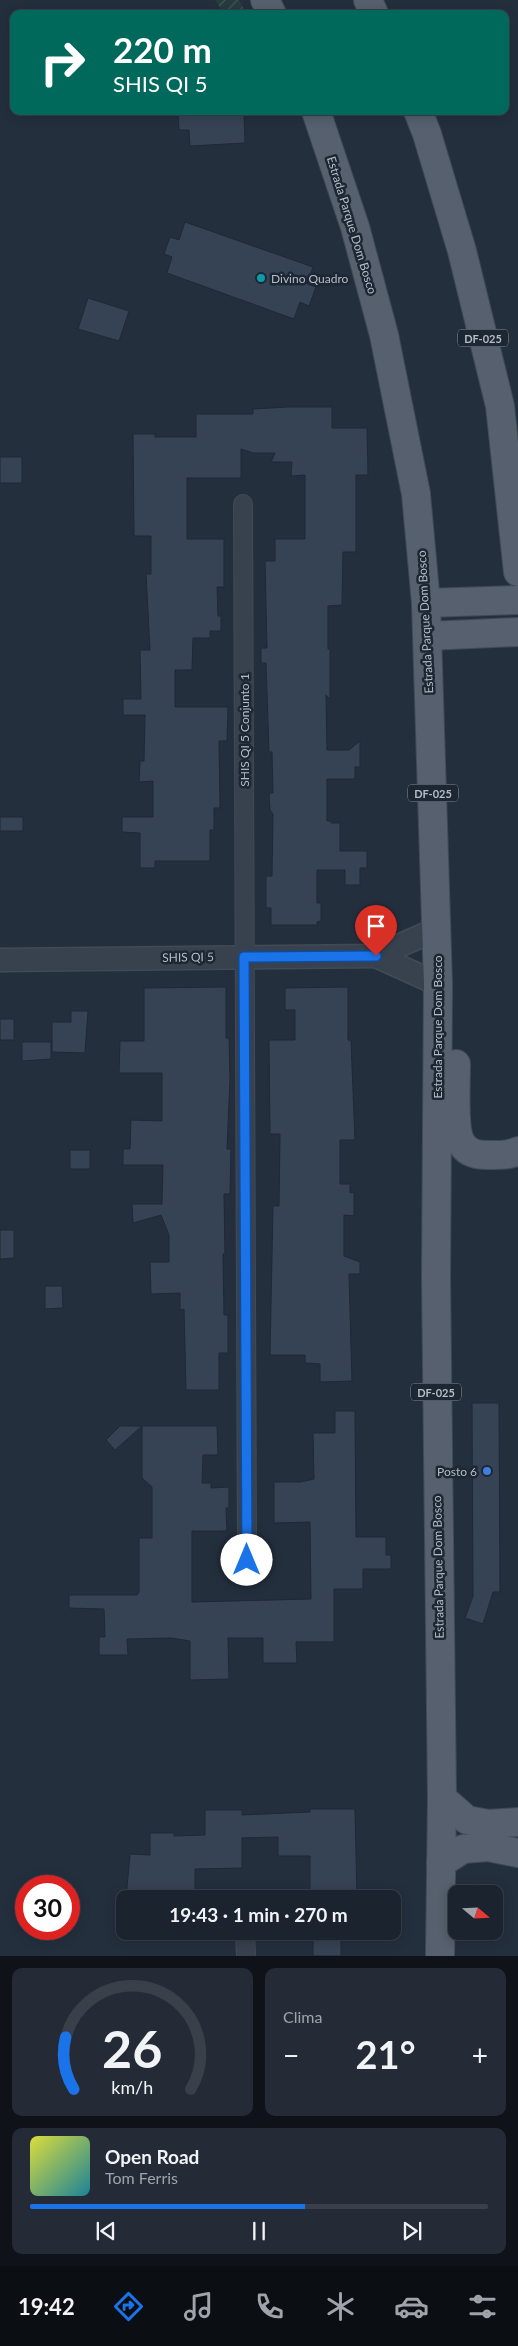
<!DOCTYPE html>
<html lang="pt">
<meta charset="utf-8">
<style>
:root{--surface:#1b232e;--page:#242b36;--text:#f1f3f6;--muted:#a0a4aa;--line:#39404a;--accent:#1a73e8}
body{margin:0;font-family:Lato,sans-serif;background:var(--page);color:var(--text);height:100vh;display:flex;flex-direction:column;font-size:19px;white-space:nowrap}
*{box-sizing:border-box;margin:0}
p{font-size:16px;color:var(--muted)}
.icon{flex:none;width:28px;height:28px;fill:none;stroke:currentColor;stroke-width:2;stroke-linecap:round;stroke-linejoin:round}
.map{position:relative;height:1956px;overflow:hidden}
.sheet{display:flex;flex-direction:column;gap:12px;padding:12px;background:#0f1319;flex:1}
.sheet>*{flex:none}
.top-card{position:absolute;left:10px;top:10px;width:499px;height:105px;border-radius:10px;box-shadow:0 2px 12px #0003,0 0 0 1px var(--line);background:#00695c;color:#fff;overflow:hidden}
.needle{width:32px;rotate:109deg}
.controls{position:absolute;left:448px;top:1885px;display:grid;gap:10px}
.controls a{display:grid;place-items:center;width:55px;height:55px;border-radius:10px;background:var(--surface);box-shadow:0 2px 12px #0003,0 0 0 1px var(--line);font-size:25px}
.speed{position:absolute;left:15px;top:1875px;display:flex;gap:10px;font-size:25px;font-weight:700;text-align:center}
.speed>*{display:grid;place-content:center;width:65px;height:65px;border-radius:50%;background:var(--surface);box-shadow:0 2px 12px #0003,0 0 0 1px var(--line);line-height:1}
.speed .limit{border:8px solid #d22;background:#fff;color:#111}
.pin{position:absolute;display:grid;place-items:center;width:42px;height:42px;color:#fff;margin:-51px -21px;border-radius:50% 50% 50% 0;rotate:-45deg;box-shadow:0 0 5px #0007}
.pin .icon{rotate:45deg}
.me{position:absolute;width:55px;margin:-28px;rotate:0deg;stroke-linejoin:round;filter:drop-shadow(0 0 4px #0008)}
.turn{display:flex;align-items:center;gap:18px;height:105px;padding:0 20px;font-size:22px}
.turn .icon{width:65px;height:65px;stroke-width:2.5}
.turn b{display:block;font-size:35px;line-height:42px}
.big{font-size:38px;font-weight:700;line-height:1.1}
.sheet .tile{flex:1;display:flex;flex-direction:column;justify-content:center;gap:8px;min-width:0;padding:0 18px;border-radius:10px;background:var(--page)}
.sheet .dial{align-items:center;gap:0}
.dial svg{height:130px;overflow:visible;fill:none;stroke:var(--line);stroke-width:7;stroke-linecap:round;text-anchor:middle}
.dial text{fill:var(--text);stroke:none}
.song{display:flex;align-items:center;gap:15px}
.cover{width:60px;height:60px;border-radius:8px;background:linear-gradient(135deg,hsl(60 70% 55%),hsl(190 70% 35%))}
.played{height:5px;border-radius:2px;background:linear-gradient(90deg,var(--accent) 60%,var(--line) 60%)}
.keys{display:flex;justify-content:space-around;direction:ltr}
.heat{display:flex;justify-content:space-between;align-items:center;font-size:28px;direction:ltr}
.sheet .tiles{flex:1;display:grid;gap:12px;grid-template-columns:1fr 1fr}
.tile:last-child{grid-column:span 2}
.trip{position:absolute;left:116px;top:1890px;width:285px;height:50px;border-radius:10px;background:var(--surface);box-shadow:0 2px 12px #0003,0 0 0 1px var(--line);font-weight:700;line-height:50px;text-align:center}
.tabs{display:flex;height:80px;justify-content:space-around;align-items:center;background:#0b0e12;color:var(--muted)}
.tabs .icon{width:35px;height:35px}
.tabs .current{color:var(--accent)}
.tabs b{font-size:22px;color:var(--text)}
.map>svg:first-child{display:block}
.garden{fill:url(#garden-furrows)}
.building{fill:#364354;stroke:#1f2835}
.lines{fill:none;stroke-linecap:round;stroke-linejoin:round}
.minor-casing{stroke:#414a57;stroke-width:20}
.tertiary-casing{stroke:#414a57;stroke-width:25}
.primary-casing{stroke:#414a57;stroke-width:30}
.minor{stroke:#38414e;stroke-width:18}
.tertiary{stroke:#38414e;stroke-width:22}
.primary{stroke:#56606e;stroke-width:28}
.route-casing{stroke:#114b97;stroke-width:12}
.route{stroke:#1a73e8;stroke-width:9}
.culture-dot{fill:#0f9aa8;stroke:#1d2633;stroke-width:2}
.shop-dot{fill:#3f7fe0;stroke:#1d2633;stroke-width:2}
.labels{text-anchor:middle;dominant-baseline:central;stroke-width:5;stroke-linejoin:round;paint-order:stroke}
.shield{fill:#1d2633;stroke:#878f9c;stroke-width:1}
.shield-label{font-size:11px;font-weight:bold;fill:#b4bcc9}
.street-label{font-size:12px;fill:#b4bcc9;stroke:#1d2633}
.poi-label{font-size:12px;fill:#b4bcc9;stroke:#1d2633;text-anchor:start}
</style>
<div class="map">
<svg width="518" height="1956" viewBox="0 0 518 1956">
<defs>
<pattern id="garden-furrows" width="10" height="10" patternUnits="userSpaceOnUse" patternTransform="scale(1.25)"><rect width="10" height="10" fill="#263c3f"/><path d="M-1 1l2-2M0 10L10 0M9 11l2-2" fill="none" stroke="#435659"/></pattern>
</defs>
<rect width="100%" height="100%" fill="#242f3e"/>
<polygon class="garden" points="215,0 239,0 247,14 219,14 221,9"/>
<g class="building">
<polygon points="244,111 245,143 190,146 189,130 179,130 178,112"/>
<polygon points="185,222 313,267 307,284 316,287 309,306 300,302 294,319 167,273 172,257 164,254 170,237 179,240"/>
<polygon points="88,298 129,311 119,341 78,329"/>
<polygon points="288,407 332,407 332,428 367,428 368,475 356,475 356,552 343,552 342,605 328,606 328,649 330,649 330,699 326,695 327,750 349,750 360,741 360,767 355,767 355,779 327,779 327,821 331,821 331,823 340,823 340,851 367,851 367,868 360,868 360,885 345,885 345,870 317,870 317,903 321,903 321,921 317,922 317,925 271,925 271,908 266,908 266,876 272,876 273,814 270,810 269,793 273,793 272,752 269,752 266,663 261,663 261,648 267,648 265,561 275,561 275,539 305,539 305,475 291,476 292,462 271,462 275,453 253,453 241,449 241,478 187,478 187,539 224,539 224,587 217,587 218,616 221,616 221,631 210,631 210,638 193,638 192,670 175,670 175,707 228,707 227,741 219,741 220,808 214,808 214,830 210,830 210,861 155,861 155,868 140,868 140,833 122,832 122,817 153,817 153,781 139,782 140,761 144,761 145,715 123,715 123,699 141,699 140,650 150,650 146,574 151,574 151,536 134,536 133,434 155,434 155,437 196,437 196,414 253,414 253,409"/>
<rect x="0" y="457" width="22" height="26"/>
<rect x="0" y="817" width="23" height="14"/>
<polygon points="226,987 226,1038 229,1038 230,1079 227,1149 231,1149 230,1194 224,1194 225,1254 223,1254 224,1315 228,1315 228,1353 219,1353 219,1390 186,1390 184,1309 180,1310 180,1293 151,1294 150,1262 169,1262 169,1235 161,1215 133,1223 132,1204 162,1204 163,1165 123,1165 123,1149 130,1149 131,1120 162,1121 162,1073 119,1073 120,1041 144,1041 144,988"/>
<polygon points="348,987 348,1040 351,1040 355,1140 340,1140 340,1184 350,1184 350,1193 354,1192 354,1216 344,1215 344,1256 360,1262 360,1274 349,1274 352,1381 320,1382 320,1364 305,1363 305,1355 270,1355 273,1206 279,1206 280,1134 270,1134 269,1040 295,1040 295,1010 285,1010 285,988"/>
<polygon points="71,1011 88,1011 85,1053 52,1052 52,1022 71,1022"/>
<rect x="0" y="1019" width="14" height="21"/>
<polygon points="22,1042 51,1042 51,1059 22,1061"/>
<rect x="70" y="1150" width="20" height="19"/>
<polygon points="0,1230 14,1230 14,1258 0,1259"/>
<polygon points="45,1286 62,1286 63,1308 45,1309"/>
<polygon points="472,1403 499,1403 500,1592 493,1592 483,1624 465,1618 473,1596"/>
<polygon points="335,1411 355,1411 356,1537 386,1537 386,1555 391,1555 391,1569 363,1569 363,1589 334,1589 334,1642 296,1642 297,1663 263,1663 263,1638 228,1638 229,1679 190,1680 190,1641 171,1638 127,1639 128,1655 99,1655 99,1637 105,1637 104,1609 69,1608 69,1595 137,1595 139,1592 139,1538 152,1538 152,1487 142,1478 142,1426 217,1426 218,1455 203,1455 202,1483 211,1483 211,1488 229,1487 229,1508 226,1508 227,1531 192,1531 192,1602 311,1599 310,1522 274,1523 274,1482 300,1482 314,1479 313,1433 335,1433"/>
<polygon points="120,1426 142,1426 115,1450 106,1440"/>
<polygon points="310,1809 355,1809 357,1899 312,1899 312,1894 310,1894 310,1856 278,1856 278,1837 242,1838 242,1868 195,1869 195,1899 126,1899 130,1854 150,1855 150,1833 174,1833 174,1836 205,1835 205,1810 242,1810 242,1815 310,1812"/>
<rect x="313" y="1931" width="28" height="25"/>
</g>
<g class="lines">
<defs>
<g id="minor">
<polyline points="243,504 247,1560"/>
<polyline points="245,1931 246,1956"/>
</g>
<g id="tertiary">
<polyline points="376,956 438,984"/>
<polyline points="0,960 376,956 437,929"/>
</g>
<g id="primary">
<polyline points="265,0 272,14"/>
<polyline points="368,0 374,14"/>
<polyline points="316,111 355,227 384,335 416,494 426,603 438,984 436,1277 442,1798 440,1956"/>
<polyline points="418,111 427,134 462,251 500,406 518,572"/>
<polyline points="426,603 518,600"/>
<polyline points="428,636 518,632"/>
<path d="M456 1064C456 1082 453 1129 461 1142 466 1153 477 1155 487 1155 498 1155 508 1156 518 1151"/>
<polyline points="442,1798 467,1820 488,1824 518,1822"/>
<polyline points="441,1863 463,1849 488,1847 518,1853"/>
</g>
</defs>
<use href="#minor" class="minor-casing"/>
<use href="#tertiary" class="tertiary-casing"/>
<use href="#primary" class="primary-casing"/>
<use href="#minor" class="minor"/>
<use href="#tertiary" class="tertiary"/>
<use href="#primary" class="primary"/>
</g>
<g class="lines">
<defs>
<polyline id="route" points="247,1560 244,957 376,956"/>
</defs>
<use href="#route" class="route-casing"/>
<use href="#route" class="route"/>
</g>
<circle class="culture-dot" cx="261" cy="278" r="5"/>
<circle class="shop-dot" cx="487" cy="1471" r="5"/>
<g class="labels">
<g class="shield">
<rect x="458" y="329.5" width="50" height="17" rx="4"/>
<rect x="408" y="784.5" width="50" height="17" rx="4"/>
<rect x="411" y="1383.5" width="50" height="17" rx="4"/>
</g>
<g class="shield-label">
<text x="483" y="338">DF-025</text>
<text x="433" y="793">DF-025</text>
<text x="436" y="1392">DF-025</text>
</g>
<g class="street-label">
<text transform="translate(352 225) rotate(73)">Estrada Parque Dom Bosco</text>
<text transform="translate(425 622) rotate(-93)">Estrada Parque Dom Bosco</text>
<text transform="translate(244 730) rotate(-90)">SHIS QI 5 Conjunto 1</text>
<text transform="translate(188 957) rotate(-1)">SHIS QI 5</text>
<text transform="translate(437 1027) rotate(-90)">Estrada Parque Dom Bosco</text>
<text transform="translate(438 1567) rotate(-91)">Estrada Parque Dom Bosco</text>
</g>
<g class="poi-label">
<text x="271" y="278">Divino Quadro</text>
<text x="477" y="1471" text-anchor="end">Posto 6</text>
</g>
</g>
</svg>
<div class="controls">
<a><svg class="needle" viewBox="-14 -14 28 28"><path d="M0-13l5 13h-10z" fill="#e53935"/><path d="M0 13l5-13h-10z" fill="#a0a4aa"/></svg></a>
</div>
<div class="speed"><div class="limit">30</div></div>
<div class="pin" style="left:376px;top:956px;background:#d93025"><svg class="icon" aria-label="arrive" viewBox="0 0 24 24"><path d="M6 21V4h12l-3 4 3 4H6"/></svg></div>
<svg class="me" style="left:247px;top:1560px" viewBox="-20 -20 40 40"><circle r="19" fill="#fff"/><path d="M0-13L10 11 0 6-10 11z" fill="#1a73e8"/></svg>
<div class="trip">19:43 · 1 min · 270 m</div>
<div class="top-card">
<div class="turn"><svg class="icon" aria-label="right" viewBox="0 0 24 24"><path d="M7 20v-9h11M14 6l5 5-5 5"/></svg><div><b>220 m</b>SHIS QI 5</div></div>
</div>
</div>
<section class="sheet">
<div class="tiles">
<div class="tile dial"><svg viewBox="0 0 100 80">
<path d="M14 69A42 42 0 1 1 86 69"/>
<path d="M14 69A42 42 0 0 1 9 37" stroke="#1a73e8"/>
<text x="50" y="56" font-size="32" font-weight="700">26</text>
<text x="50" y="72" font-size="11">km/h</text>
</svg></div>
<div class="tile"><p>Clima</p>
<div class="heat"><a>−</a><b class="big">21°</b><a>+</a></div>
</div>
<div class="tile">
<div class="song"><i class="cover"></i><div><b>Open Road</b><p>Tom Ferris</p></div></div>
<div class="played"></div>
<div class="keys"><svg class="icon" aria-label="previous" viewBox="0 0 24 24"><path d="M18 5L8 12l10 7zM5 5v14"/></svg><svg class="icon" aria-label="pause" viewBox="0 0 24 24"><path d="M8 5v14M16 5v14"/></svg><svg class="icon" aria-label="next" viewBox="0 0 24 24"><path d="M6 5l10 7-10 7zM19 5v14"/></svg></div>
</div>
</div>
</section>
<nav class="tabs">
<b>19:42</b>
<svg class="icon current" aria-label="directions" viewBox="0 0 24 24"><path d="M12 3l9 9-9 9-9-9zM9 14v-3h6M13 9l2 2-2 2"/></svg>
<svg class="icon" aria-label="music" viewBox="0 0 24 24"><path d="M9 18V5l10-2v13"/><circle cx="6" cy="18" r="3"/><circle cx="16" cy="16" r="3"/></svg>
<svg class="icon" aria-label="phone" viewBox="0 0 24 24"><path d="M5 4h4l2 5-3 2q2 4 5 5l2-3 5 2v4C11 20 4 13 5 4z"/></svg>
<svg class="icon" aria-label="climate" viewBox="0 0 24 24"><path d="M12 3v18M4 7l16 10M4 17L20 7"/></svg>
<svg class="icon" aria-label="car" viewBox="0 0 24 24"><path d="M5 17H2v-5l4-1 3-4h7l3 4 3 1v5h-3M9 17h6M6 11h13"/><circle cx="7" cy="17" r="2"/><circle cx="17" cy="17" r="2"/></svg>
<svg class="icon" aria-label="filters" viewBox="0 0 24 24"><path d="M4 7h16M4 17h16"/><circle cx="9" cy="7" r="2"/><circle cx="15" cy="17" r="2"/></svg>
</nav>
